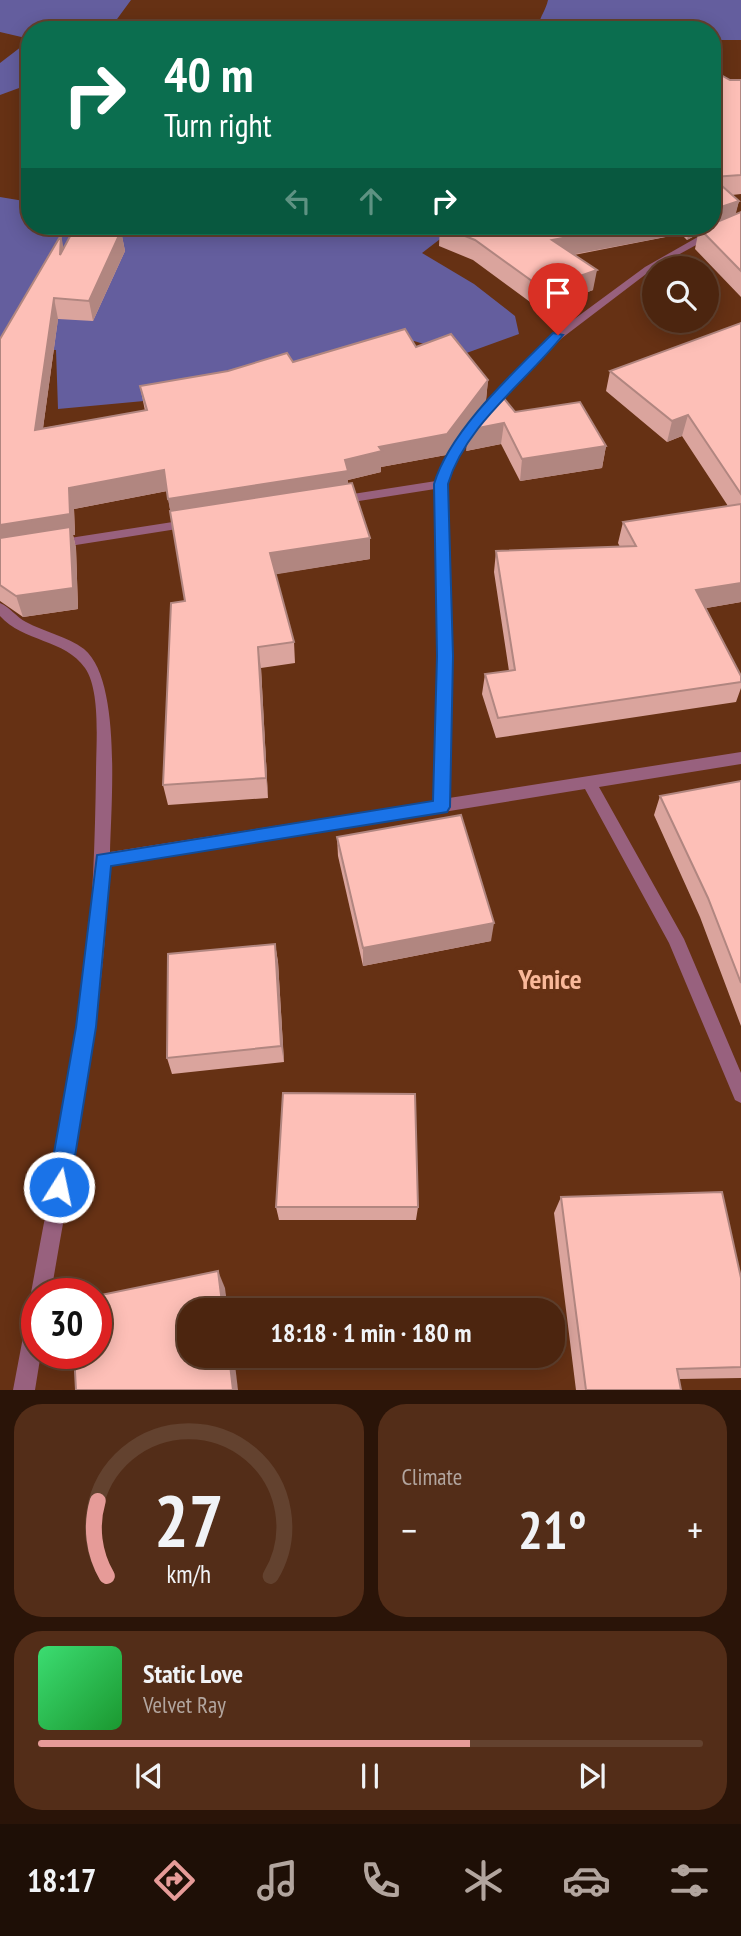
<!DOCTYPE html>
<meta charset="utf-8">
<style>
:root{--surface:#4c250f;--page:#532d18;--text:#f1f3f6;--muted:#b2a59e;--line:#63422f;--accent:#e69b98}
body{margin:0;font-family:"PT Sans Narrow",sans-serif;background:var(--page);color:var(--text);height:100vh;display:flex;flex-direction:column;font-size:26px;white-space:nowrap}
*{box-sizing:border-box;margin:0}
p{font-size:23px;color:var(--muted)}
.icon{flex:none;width:38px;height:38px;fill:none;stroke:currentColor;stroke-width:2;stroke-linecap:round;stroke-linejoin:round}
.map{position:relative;height:1390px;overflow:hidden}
.drawer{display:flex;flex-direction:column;gap:14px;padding:14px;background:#2a1408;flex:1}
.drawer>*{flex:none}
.top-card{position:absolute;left:21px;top:21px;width:700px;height:214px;border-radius:28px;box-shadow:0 4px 18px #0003,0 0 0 2px var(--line);background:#0b6e4f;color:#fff;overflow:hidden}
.buttons{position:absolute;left:642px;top:256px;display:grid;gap:14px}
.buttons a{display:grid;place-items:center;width:77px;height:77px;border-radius:50%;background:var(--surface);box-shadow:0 4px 18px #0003,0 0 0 2px var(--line);font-size:35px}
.speed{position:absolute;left:21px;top:1278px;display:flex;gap:14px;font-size:35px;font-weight:700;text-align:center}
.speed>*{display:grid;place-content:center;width:91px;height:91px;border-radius:50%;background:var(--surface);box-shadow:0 4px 18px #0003,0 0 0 2px var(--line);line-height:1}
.speed .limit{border:10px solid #d22;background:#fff;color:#111}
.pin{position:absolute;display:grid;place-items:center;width:60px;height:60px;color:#fff;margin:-72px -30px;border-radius:50% 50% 50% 0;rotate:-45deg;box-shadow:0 0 7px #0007}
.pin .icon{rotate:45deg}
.me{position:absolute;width:77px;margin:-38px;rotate:10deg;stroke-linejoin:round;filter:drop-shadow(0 0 5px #0008)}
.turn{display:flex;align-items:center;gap:24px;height:147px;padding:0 28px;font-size:32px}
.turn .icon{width:91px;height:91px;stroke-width:2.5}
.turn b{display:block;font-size:49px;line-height:60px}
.lanes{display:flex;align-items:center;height:66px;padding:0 28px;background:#0003;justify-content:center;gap:35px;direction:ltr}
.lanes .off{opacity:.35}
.big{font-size:52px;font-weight:600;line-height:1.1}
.drawer .widget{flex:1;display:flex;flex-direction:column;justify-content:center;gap:10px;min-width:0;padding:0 24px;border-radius:28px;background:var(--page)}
.drawer .dial{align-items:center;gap:0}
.dial svg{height:182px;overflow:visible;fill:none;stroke:var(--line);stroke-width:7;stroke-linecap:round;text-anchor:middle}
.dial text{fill:var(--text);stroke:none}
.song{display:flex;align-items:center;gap:21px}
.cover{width:84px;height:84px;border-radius:10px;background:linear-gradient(135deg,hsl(140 70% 55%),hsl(130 70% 35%))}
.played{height:7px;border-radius:4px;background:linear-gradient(90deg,var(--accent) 65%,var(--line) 65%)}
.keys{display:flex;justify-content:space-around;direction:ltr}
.heat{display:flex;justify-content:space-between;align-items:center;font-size:38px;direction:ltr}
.drawer .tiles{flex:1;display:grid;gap:14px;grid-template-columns:1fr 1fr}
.widget:last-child{grid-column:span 2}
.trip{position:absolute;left:177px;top:1298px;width:388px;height:70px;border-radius:28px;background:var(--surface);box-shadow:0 4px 18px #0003,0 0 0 2px var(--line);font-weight:600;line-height:70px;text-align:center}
.tab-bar{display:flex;height:112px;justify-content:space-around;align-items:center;background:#1e0f06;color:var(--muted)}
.tab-bar .icon{width:49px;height:49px}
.tab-bar .active{color:var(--accent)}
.tab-bar b{font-size:32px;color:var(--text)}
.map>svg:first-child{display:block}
.green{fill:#645e9e}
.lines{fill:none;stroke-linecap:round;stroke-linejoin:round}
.minor{fill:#98617e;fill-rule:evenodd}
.wall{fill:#daa49d}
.shaded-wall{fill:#b18680}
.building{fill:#fdbfb7;stroke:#b18680;stroke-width:2}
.route{fill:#1a73e8;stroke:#114b97;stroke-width:2}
.labels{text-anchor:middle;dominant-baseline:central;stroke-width:7;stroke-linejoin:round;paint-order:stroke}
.near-quarter-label{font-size:28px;font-weight:bold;fill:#f9b899;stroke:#663114}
</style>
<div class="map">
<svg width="741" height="1390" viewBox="0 0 741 1390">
<rect width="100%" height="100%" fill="#663114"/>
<g class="green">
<polygon points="0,0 131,0 109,30 30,30 30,39 0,32"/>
<path d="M548 0H741V40H712V30H542L539 25C540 16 546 10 548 0Z"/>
<polygon points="30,40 30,84 0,95 0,63"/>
<polygon points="0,197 30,202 30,226 457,226 422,253 474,284 515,316 519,334 461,355 414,341 144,401 58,409 56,350 0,347"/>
</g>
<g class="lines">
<g class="minor">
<path d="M741 221V227L709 238 654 268 562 338 510 389 465 448 451 471 447 484 452 656 449 798 741 752V764L599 787 684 939 741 1073V1103L735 1100 669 943 585 789 109 866C105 1010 75 1151 51 1293H37V1301L34 1300 31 1293C50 1187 73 1081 85 974 93 907 95 840 96 773 96 745 101 691 85 668 65 639 23 642 0 616V603C10 607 16 617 26 622 44 632 67 636 84 649 122 680 111 805 110 852L434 801 438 656 435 489 340 504 334 500 340 496 436 481 439 471 456 443 502 385 554 334 645 267 703 234Z"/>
<polygon points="192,519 196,520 198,523 196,526 57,548 51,544 57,540"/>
<polygon points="37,1306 37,1353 41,1353 35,1390 13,1390 27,1316 30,1309"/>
</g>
</g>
<g class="wall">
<polygon points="712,70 730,80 741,80 741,194 732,195 739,201 735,214 741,212 741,297 695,249 698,234 687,240 681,234 574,255 593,290 541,310 473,260 439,246 440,226 712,226"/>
<polygon points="121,231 125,251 93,321 58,319 43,428 145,411 140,386 293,362 416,347 488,380 486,400 446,455 381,467 381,472 348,480 348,484 370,538 370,559 275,574 294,642 295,663 261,668 268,798 168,805 163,785 185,601 167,491 74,509 75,535 73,535 76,548 78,609 23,617 0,601 0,339 64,248"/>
<polygon points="741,323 741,602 706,608 741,676 741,688 736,702 496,738 482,694 485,674 509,671 494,572 496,551 620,547 618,543 623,522 728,506 682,436 667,442 606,391 610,371"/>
<polygon points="515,412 606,446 602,468 520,481 501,444 466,451"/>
<polygon points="741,781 741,1026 700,917 654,815 660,796"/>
<polygon points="337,837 491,941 363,966 338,856"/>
<polygon points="275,944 278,962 284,1062 172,1074 167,1058"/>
<polygon points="561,1197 741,1278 741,1378 679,1379 681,1390 576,1390 554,1213"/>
<polygon points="276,1207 418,1207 416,1220 279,1220"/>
</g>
<g class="shaded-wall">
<polygon points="739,201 734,221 700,229 698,234 687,240 690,226 712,226 712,210"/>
<polygon points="626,226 683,226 681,234 549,259 552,240"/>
<polygon points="121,231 125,251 93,321 89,301"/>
<polygon points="61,235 65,255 60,255"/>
<polygon points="597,270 593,290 541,310 543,289"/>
<polygon points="54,298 58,319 40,450 35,430"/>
<polygon points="488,380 486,400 446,455 381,467 381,472 348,480 348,492 172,520 168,499 345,460 379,447"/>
<polygon points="688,415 682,436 667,442 672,421"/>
<polygon points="504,423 501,444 466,451 468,430"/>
<polygon points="606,446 602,468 520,481 522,459"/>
<polygon points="164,470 167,491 74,509 75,535 73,535 76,548 78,609 23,617 0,547 0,525 69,488"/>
<polygon points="370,538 370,559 272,575 270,553"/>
<polygon points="741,583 741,602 690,611 696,590"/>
<polygon points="258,647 261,668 268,798 266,778"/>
<polygon points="494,923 491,941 363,966 363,948"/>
<polygon points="275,944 278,962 284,1062 281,1046"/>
<polygon points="218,1271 225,1288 228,1311 223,1311"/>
<polygon points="229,1356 234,1356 238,1390 233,1390"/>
</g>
<g class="building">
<polygon points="712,70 730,80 741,80 741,175 712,177 739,201 712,210"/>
<polygon points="741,212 741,271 700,229 707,226 712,226 712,224"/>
<polygon points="440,226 626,226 552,240 597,270 543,289 475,240"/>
<polygon points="75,227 121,231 89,301 54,298 35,430 147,410 140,386 228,371 287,353 293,362 405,329 416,347 451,334 488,380 447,434 379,447 382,451 345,460 348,471 168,499 164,470 69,488 70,514 0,525 0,339 61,235 60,255"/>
<polygon points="741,323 741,494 688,415 672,421 610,371"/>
<polygon points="498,391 515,412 580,402 606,446 522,459 504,423 468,430"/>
<polygon points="352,483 370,538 270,553 294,642 258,647 266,778 163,785 171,603 185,601 170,511"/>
<polygon points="741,504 741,583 696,590 741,676 741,682 498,718 485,674 515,670 496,551 636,546 623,522"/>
<polygon points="70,527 73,588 16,596 0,585 0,538"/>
<polygon points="741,781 741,983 708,898 660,796"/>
<polygon points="461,815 494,923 363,948 337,837"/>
<polygon points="275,944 281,1046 167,1058 168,954"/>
<polygon points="283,1093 415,1094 418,1207 276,1207"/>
<polygon points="722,1192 741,1278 741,1367 677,1369 681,1390 586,1390 561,1197"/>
<polygon points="218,1271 223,1311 189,1311 189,1356 229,1356 233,1390 76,1390 74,1353 96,1353 96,1296"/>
</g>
<path class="route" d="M553 333 563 335C526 382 465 425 448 484L453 656 450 807 447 812 111 866 96 1027 70 1187 66 1195 59 1198 51 1195 48 1187 76 1027 97 855 433 801 437 656 434 484C450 430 514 372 553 333Z"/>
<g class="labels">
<g class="near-quarter-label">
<text x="550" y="978">Yenice</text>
</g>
</g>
</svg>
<div class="buttons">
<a><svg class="icon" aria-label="search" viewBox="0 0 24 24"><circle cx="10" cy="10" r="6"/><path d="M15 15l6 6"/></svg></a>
</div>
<div class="speed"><div class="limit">30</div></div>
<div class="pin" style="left:558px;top:335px;background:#d93025"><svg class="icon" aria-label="arrive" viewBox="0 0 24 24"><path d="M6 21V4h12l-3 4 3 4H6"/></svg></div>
<svg class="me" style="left:59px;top:1187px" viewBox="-20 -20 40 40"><circle r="17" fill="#1a73e8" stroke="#fff" stroke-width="3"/><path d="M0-11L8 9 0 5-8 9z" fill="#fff"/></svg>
<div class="trip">18:18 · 1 min · 180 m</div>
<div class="top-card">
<div class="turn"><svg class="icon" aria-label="right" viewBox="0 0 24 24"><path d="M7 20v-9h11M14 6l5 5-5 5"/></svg><div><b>40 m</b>Turn right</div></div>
<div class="lanes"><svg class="icon off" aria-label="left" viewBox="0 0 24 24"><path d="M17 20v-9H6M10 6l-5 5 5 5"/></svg><svg class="icon off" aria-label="ahead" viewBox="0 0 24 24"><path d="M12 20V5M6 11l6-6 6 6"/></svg><svg class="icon" aria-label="right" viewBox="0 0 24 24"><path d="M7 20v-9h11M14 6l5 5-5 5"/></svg></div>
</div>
</div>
<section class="drawer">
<div class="tiles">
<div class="widget dial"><svg viewBox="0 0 100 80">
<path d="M14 69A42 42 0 1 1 86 69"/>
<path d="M14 69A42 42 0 0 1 10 36" stroke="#e69b98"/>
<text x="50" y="56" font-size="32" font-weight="700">27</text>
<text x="50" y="72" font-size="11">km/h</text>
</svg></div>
<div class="widget"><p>Climate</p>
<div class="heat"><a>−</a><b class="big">21°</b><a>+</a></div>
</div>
<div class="widget">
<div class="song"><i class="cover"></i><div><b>Static Love</b><p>Velvet Ray</p></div></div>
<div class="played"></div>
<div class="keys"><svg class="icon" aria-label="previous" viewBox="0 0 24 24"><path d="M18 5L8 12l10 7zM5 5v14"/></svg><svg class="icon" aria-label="pause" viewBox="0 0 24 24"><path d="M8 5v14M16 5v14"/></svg><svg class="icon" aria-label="next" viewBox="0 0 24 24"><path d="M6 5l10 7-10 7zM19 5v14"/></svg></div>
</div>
</div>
</section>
<nav class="tab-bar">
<b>18:17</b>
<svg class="icon active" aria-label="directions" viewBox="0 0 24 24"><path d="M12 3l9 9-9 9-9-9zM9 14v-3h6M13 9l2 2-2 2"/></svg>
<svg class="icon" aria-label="music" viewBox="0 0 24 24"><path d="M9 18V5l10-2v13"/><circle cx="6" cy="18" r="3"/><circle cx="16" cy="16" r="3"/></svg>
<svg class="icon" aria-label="phone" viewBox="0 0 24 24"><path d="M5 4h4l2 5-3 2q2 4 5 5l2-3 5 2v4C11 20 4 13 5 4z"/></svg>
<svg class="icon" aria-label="climate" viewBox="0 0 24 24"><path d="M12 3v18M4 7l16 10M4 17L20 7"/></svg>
<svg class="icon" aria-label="car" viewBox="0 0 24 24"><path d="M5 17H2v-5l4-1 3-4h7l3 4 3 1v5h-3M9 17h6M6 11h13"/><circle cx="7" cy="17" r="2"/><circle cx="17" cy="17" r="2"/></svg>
<svg class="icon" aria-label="filters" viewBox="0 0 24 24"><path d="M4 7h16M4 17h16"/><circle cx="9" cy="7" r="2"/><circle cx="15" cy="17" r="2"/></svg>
</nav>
